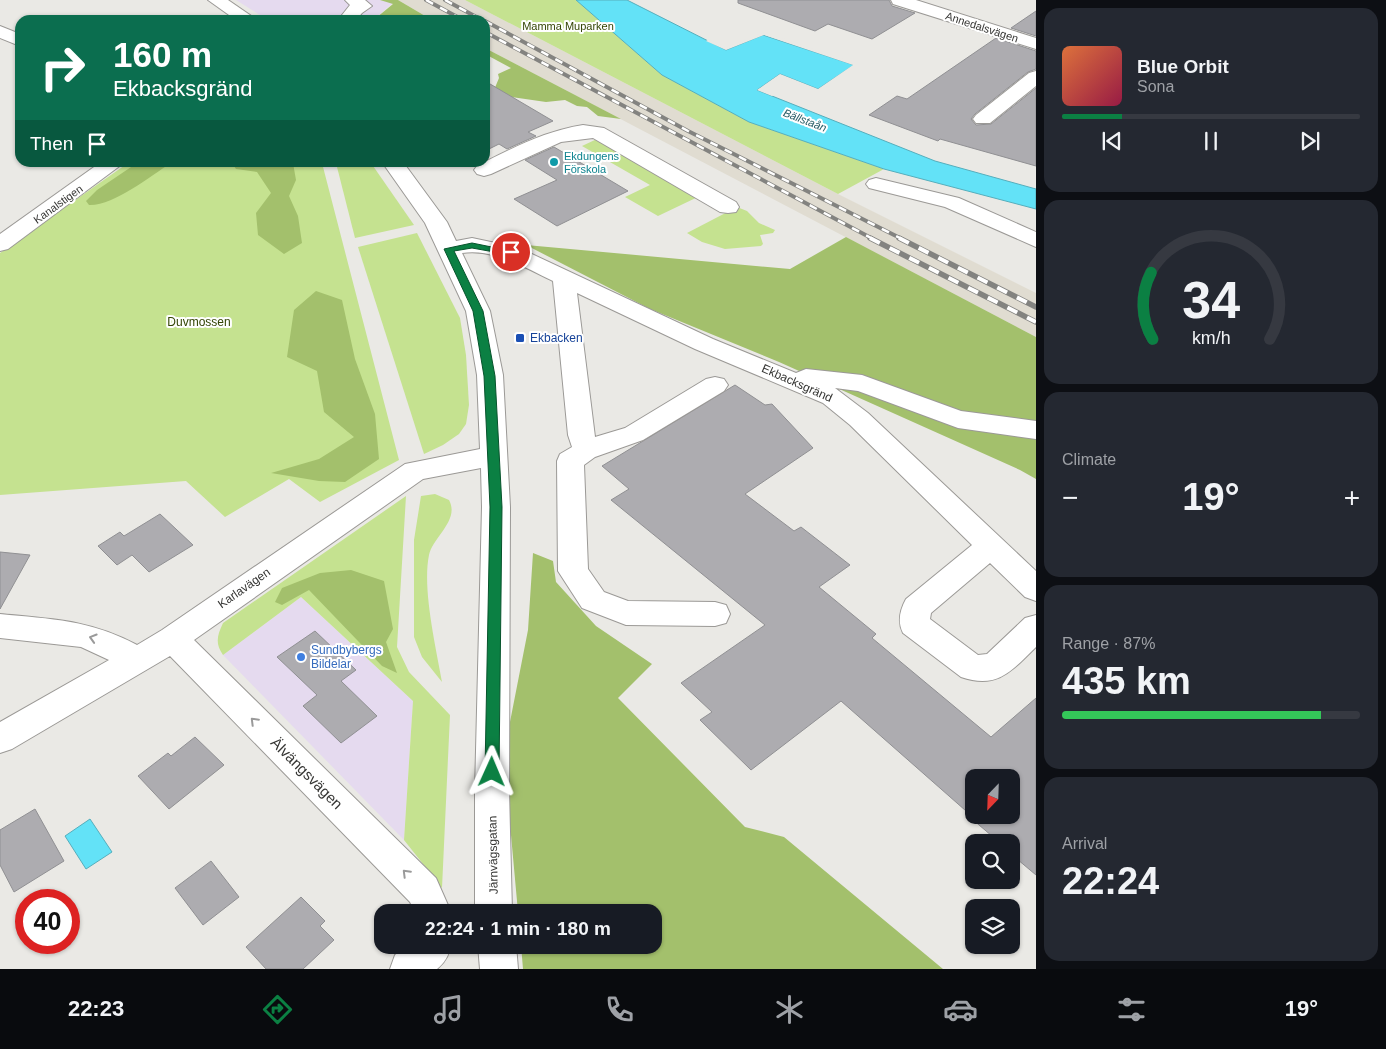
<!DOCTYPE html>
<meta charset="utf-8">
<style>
:root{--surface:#171b24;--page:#242831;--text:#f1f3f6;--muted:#9ea1a6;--line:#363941;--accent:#0b8043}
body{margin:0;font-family:Arial,sans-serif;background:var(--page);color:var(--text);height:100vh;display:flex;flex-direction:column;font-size:19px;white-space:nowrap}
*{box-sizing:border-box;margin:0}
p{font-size:16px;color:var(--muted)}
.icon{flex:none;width:28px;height:28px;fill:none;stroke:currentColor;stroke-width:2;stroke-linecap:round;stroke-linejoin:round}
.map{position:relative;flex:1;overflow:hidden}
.sheet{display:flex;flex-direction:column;gap:8px;padding:8px;background:#0d0f14;width:350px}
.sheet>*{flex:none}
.top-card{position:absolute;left:15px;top:15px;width:475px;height:152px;border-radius:15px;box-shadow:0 1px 4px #0004;background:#0b6e4f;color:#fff;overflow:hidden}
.needle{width:32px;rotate:203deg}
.buttons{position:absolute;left:965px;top:769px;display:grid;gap:10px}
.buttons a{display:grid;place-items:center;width:55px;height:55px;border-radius:10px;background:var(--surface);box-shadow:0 1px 4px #0004;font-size:25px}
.speed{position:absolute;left:15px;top:889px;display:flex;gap:10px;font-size:25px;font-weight:700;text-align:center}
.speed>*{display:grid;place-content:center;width:65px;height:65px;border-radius:50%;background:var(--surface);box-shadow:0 1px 4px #0004;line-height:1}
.speed .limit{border:8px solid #d22;background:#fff;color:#111}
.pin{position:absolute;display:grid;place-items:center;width:42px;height:42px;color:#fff;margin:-21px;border:2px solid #fff;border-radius:50%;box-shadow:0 1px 5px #0007}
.me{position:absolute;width:55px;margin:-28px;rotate:1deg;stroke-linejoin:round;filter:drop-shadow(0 0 4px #0008)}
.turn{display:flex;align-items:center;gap:18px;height:105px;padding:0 15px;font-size:22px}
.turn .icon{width:65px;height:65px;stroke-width:2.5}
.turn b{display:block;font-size:35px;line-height:42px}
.then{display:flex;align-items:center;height:48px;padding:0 15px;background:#0003;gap:10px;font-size:19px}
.big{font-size:38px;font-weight:800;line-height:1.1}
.sheet .card{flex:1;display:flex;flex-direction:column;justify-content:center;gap:8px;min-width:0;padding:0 18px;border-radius:15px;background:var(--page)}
.sheet .dial{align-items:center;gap:0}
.dial svg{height:130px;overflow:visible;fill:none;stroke:var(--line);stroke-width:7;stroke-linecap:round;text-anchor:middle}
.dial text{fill:var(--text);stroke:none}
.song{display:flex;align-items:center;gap:15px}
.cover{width:60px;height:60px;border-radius:8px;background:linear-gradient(135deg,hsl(20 70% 55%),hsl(340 70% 35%))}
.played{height:5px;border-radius:2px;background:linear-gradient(90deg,var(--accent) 20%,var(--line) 20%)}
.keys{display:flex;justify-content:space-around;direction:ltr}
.heat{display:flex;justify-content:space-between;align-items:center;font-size:28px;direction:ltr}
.charge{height:8px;border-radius:4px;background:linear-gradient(90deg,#34c759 87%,var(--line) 0)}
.trip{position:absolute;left:374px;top:904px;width:288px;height:50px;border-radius:15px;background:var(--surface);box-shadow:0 1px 4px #0004;font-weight:800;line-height:50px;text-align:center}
.tabs{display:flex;height:80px;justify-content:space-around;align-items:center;background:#090b0e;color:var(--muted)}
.tabs .icon{width:35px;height:35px}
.tabs .selected{color:var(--accent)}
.tabs b{font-size:22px;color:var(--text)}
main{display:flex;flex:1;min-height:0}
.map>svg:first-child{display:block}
.commercial{fill:#e5daef}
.built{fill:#e0dcd1}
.green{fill:#c5e290}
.forest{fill:#a3c06c}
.water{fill:#63e2f7;stroke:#56aebc}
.pier{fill:#eae9e5}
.building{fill:#adacb0;stroke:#909093;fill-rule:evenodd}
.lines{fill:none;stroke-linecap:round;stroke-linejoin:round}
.minor-casing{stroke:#9b9996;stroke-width:2}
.minor{fill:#fff;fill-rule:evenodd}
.rail-far1-casing{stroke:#838380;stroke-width:4}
.rail-casing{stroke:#838380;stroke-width:5.5}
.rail-far1{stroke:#fff;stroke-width:2.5;stroke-dasharray:8;stroke-linecap:butt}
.rail{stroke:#fff;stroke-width:4;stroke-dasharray:11;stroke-linecap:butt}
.oneway{stroke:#9a9a9a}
.route{fill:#0b8043;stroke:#07532c}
.culture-dot{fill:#0f9aa8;stroke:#fff;stroke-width:2}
.transit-dot{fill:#1a4fb4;stroke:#fff;stroke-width:2}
.shop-dot{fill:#3f7fe0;stroke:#fff;stroke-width:2}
.labels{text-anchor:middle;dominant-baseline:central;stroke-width:4;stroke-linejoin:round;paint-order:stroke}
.far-park-label{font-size:11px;fill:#334404;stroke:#fff}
.far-street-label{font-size:11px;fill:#363634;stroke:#fff}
.far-water-label{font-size:11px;font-style:italic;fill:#285d66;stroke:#fff}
.far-culture-label{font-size:11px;fill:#0d838f;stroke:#fff;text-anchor:start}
.park-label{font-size:12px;fill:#334404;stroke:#fff}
.transit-label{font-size:12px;fill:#164399;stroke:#fff;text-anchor:start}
.street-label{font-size:12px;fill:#363634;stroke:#fff}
.shop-label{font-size:12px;fill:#366cbe;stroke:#fff;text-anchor:start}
.near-street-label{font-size:15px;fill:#363634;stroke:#fff}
</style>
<main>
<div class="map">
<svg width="1036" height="969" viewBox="0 0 1036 969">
<rect width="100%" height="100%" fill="#eae9e5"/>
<g class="commercial">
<polygon points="236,0 380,0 393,3 373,20 268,20"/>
<polygon points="301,597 413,701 404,840 223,655"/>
</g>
<polygon class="built" points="398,0 465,0 838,194 1036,293 1036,337 485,48 485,20 432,20"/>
<g class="green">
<polygon points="465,0 576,0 662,75 749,122 884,169 838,194"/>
<polygon points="599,138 702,195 658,216 625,197 650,185 582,146"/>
<polygon points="128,163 322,163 399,460 320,502 289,479 225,517 186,481 0,495 0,253"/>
<polygon points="336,163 371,163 414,225 355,238"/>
<polygon points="737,207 747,211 759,223 775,230 773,233 760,235 763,244 761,246 725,249 702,242 687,233"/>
<polygon points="417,233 460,318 466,355 469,405 466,424 459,434 443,445 424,454 358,247"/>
<path d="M435 494 449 500C460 520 433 537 429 555 422 589 436 647 442 682L422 657 414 637V540L421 496Z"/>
<path d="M406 496 397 647 409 672 450 715 442 888 404 840 413 701 301 597 223 655C215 643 217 636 223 623Z"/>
</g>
<g class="forest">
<polygon points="380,0 398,0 432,20 376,18 393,4"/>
<polygon points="485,48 621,119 598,116 587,107 577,106 565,100 546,102 504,96 494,90 499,78 498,74 511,68 485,54"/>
<path d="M137 163H171C150 176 114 206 89 205L86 201 97 190Z"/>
<polygon points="232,163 293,163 296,180 289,196 298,216 302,243 284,254 258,235 256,213 271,193 257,172 236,169"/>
<polygon points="846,237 1036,337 1036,479 1020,470 779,362 650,309 526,245 790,269"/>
<polygon points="316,291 342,300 355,359 375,414 379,459 345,482 319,481 271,473 319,459 354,437 324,412 317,371 287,357 294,310"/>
<polygon points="533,553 553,561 556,582 596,626 652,664 618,698 745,827 784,837 943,969 523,969 521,945 652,945 652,912 518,912 510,824 509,727 528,630"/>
<polygon points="351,570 384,581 393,629 386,642 397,673 382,666 309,590 282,605 275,602 282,588 320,573"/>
</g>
<g class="water">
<polygon points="576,0 627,0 726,50 763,35 854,65 818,89 780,74 757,90 935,161 1036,189 1036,209 884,169 749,122 662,75"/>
<polygon points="90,819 112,852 86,869 65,836"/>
</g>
<polygon class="pier" points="764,32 855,63 856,66 819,91 780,77 762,89 774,95 772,96 757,90 780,74 818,89 853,65 764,35 726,50 706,41 709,39 726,47"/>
<g class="building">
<polygon points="738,0 889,0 892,6 915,13 872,39 828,24 815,31 738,3"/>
<polygon points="1036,11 1036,36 1011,28"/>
<polygon points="996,38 1036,51 1036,69 1028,72 975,114 971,119 976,125 991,124 1036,88 1036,166 940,139 938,141 869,115 897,96 907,99"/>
<polygon points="485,81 553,121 528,132 536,136 507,149 499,144 485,151"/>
<polygon points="554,147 586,166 628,191 557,226 514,199 557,180 525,160"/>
<path d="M735 385 765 405 772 404 813 448 745 494 794 531 801 527 850 565 819 587 876 634 872 638 991 737 1036 698V875L1011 854V842H999L972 819 974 818 841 701 751 770 700 720 712 712 681 683 765 625 611 500 629 489 602 466ZM974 778H1011V815H974Z"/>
<polygon points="160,514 193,545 149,572 132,555 117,565 98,546 120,532 124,536"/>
<polygon points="0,552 30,555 0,609"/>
<polygon points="315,631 356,670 341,681 377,716 341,743 303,706 317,695 277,657"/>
<polygon points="195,737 224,765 169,809 138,776 168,753 171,756"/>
<polygon points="35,809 64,861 14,892 0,865 0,830"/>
<polygon points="211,861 239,897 203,925 175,888"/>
<polygon points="301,897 325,921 320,926 334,940 303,969 266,969 246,947"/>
</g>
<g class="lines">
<defs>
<g id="minor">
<polygon points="208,0 228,0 257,20 236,20"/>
<polygon points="345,0 365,0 372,6 362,13 356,20 338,20 350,5"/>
<polygon points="891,0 916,0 1036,38 1036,49 893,4"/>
<polygon points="0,26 20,34 20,46 0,38"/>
<polygon points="1036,71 1036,86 990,123 976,123 973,119 976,115 1029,73"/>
<path d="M583 125 604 128 736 202 739 207 736 212 728 213 720 212 593 138 561 142 491 174 484 176 477 174 474 170 477 166C511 149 544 131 583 125Z"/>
<polygon points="101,162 125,162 8,249 0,251 0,234"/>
<path d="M382 162H403L447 222 456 241 472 238 519 248 713 339 796 373 806 369 862 375 961 411 1036 421V439L958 428 858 391 835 388 868 413 1036 571V601L1025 597 990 563 931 613 930 619 978 655 987 654 1025 618 1036 615V647C1012 670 998 690 961 677L903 633C897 621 900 610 906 599L972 545 850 425 823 403 695 349 577 293 595 437 625 428 706 379 715 377 724 379 728 385 724 391 643 440 595 457 584 465 588 569 604 592 628 601 715 602 726 605 730 614 726 623 715 626 626 625 582 608 558 571 557 461 560 454 572 447 568 435 553 281C525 268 494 248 462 253L490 311 503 375 510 507 509 791 512 912H475V791L482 507 481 468 423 479 194 640 436 878 451 912H415L410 902 170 656 12 749 0 753V722L109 660 81 647 0 638V614C51 619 91 620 137 645L162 630 405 464 480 449 477 375 466 311 425 223Z"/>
<polygon points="876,178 959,198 1036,232 1036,247 945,207 869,188 866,184 869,180"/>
<path d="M407 945H450C450 955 444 963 437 969H390L395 955Z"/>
<polygon points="478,945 516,945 518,969 480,969"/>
</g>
</defs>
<use href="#minor" class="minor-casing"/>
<use href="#minor" class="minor"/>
<defs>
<g id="rail-far1">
<polyline points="426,0 463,20"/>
<polyline points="445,0 482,20"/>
<polyline points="485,21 688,131 902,239"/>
<polyline points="485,32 873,239"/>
</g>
<g id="rail">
<polyline points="870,238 1036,322"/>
<polyline points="899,238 1036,307"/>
</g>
</defs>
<use href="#rail-far1" class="rail-far1-casing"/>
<use href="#rail" class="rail-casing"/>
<use href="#rail-far1" class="rail-far1"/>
<use href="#rail" class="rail"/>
</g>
<defs><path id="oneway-chevron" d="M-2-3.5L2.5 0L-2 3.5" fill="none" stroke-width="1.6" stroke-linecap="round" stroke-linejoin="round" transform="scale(1.25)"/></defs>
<g class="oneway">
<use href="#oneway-chevron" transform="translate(93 638) rotate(-163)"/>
<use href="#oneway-chevron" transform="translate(254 721) rotate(-135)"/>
<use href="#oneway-chevron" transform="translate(406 873) rotate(-135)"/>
</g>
<polygon class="route" points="472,243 516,252 511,255 472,248 454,251 483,311 495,376 502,507 499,772 497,776 492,778 487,776 485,772 490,507 484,376 473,311 444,249"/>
<circle class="culture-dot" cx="554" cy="162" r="5"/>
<rect class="transit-dot" x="515" y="333" width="10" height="10" rx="2.5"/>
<circle class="shop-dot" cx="301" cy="657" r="5"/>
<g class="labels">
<g class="far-park-label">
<text x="568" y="26">Mamma Muparken</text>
</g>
<g class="far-street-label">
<text transform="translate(982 27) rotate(18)">Annedalsvägen</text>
<text transform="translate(58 204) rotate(-36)">Kanalstigen</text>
</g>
<g class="far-water-label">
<text transform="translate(805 120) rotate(21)">Bällstaån</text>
</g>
<g class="far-culture-label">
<text x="564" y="156">Ekdungens<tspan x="564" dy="13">Förskola</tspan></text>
</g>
<g class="park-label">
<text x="199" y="322">Duvmossen</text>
</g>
<g class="transit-label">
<text x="530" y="338">Ekbacken</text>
</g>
<g class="street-label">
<text transform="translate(797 383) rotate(24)">Ekbacksgränd</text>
<text transform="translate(244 588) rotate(-35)">Karlavägen</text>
<text transform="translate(493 855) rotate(-91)">Järnvägsgatan</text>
</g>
<g class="shop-label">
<text x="311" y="650">Sundbybergs<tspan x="311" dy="14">Bildelar</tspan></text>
</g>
<g class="near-street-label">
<text transform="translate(307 773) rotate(45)">Älvängsvägen</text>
</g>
</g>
</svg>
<div class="buttons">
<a><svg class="needle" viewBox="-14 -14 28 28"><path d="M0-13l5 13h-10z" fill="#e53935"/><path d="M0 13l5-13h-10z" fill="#9ea1a6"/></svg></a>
<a><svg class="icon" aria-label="search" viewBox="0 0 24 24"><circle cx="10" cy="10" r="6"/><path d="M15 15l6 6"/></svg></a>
<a><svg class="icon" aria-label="layers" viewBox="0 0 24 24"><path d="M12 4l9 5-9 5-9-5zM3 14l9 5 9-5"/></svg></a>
</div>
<div class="speed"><div class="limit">40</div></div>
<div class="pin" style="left:511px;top:252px;background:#d93025"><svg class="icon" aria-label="arrive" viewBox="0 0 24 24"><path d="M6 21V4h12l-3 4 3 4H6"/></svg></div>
<svg class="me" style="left:492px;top:772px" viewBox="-20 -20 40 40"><path d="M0-17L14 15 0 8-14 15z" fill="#0b8043" stroke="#fff" stroke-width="4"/></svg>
<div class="trip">22:24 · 1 min · 180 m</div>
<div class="top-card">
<div class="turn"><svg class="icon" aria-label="right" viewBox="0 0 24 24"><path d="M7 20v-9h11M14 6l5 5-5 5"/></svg><div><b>160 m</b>Ekbacksgränd</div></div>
<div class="then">Then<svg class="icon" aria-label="arrive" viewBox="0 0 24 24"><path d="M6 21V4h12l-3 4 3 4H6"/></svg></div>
</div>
</div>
<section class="sheet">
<div class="card">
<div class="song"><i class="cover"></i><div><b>Blue Orbit</b><p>Sona</p></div></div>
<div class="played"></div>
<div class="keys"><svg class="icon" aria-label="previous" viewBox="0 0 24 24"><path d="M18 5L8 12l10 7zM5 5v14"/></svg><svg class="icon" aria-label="pause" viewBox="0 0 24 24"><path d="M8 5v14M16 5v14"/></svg><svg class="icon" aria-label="next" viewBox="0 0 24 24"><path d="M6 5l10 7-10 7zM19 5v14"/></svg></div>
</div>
<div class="card dial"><svg viewBox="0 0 100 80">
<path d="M14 69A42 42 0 1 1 86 69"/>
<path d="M14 69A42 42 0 0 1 13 28" stroke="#0b8043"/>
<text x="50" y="56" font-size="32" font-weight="700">34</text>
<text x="50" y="72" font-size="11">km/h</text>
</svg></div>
<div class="card"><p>Climate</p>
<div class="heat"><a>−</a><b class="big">19°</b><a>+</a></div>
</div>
<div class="card"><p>Range · 87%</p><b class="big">435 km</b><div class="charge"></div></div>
<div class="card"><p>Arrival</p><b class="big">22:24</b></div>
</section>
</main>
<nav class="tabs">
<b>22:23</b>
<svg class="icon selected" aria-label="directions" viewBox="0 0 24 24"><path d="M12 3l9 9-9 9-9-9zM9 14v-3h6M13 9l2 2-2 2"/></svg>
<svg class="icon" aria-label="music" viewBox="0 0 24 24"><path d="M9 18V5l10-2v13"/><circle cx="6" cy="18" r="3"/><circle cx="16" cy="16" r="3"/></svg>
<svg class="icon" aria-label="phone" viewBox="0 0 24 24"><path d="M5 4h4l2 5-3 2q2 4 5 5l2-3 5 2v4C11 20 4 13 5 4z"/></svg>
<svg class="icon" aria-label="climate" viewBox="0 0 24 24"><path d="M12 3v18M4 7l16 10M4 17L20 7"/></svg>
<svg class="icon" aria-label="car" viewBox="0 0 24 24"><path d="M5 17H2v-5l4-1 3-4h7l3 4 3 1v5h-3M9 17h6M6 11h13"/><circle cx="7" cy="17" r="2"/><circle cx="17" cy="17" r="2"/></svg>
<svg class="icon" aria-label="filters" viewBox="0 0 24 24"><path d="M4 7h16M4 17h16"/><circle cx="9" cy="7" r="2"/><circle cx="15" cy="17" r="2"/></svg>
<b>19°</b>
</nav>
